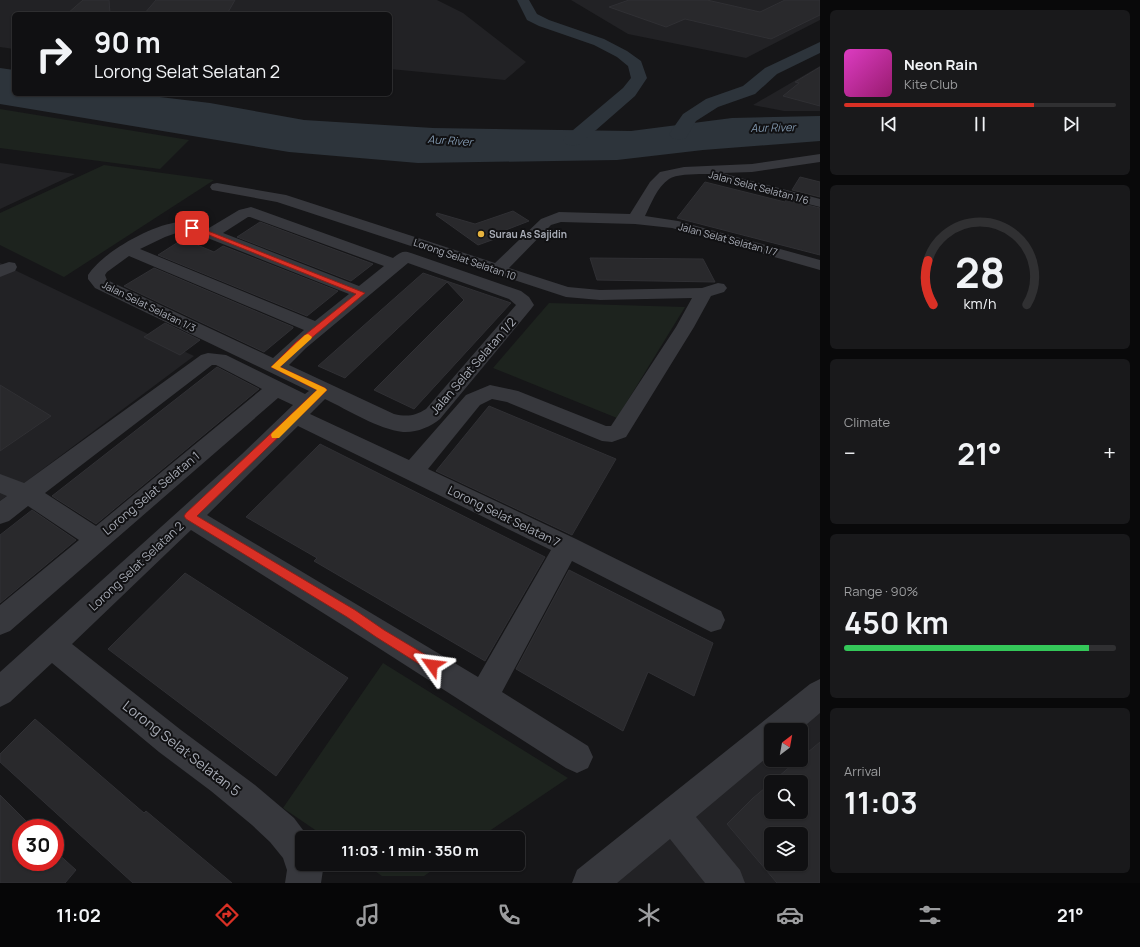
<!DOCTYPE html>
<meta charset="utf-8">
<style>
:root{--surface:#101012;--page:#19191b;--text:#f1f3f6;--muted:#9c9d9f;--line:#303032;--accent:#d93025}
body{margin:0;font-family:Manrope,sans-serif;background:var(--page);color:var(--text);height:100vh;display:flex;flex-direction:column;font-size:15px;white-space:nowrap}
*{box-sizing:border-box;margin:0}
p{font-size:13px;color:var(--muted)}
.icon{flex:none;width:22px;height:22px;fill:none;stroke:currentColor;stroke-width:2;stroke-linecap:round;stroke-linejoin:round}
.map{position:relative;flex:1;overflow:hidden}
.details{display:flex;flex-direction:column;gap:10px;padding:10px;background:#09090a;width:320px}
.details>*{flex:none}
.top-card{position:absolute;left:12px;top:12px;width:380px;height:84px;border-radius:6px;box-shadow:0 1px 3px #0004,0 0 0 1px var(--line);background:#101012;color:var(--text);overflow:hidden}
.needle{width:26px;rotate:31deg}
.controls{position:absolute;left:764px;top:723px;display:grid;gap:8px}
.controls a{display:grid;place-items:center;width:44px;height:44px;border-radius:6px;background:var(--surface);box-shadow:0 1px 3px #0004,0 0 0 1px var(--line);font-size:20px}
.speed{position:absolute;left:12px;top:819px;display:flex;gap:8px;font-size:20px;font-weight:700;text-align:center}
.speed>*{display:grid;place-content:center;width:52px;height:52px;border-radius:50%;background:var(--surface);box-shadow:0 1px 3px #0004,0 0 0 1px var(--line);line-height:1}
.speed .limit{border:6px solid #d22;background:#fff;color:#111}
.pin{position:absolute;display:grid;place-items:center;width:34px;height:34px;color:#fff;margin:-17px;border-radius:8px;box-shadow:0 2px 6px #0006}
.me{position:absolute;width:44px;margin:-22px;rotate:301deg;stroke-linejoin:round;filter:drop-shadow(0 0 3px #0008)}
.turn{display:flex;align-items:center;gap:14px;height:84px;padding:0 16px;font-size:18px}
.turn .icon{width:52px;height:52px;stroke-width:2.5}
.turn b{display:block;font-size:28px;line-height:34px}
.big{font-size:30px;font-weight:700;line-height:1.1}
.details .widget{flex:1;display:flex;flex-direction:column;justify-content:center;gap:6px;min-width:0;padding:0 14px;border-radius:6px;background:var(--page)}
.details .dial{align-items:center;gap:0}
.dial svg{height:104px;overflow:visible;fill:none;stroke:var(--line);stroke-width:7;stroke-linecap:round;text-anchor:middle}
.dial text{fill:var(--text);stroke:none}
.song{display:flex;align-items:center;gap:12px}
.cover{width:48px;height:48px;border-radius:6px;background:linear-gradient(135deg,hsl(310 70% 55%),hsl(320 70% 35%))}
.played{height:4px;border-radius:2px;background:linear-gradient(90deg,var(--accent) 70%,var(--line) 70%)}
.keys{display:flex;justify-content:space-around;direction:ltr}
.heat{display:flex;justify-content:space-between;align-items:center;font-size:22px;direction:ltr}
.charge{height:6px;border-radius:3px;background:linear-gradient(90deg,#34c759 90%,var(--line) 0)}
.trip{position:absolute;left:295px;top:831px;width:230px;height:40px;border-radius:6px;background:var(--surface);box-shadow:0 1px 3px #0004,0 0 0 1px var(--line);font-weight:700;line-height:40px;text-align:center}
.tabs{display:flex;height:64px;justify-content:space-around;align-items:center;background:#060607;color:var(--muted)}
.tabs .icon{width:28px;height:28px}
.tabs .current{color:var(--accent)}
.tabs b{font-size:18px;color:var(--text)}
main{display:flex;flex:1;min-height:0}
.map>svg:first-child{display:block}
.built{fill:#222225;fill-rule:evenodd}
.green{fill:#1d231e}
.water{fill:#2d343b}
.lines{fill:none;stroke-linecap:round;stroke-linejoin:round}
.river{fill:#2d343b;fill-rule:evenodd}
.building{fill:#29292c;stroke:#303034;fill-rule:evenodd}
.minor{fill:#37383d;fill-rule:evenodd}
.route{fill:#d93025;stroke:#8d1f18}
.slow{fill:#f59e0b}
.poi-dot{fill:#e7b43f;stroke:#111113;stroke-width:1.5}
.labels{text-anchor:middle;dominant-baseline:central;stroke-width:4;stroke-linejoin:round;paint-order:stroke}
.far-street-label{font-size:10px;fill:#a9adb7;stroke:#111113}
.far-poi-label{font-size:10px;font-weight:bold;fill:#a9adb7;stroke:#111113;text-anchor:start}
.far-water-label{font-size:11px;font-style:italic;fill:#8299b0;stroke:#111113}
.street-label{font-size:12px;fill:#a9adb7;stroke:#111113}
.near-street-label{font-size:14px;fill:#a9adb7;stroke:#111113}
</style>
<main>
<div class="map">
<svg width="820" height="883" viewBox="0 0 820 883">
<rect width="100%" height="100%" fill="#161618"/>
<g class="built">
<polygon points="0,0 437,0 463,13 526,62 505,80 390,69 390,14 14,14 14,49 0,47"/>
<polygon points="571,0 820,0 820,20 746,58 628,34"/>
<polygon points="820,66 820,111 784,111 753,105"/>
<polygon points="0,163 75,174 0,209"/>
<polygon points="0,263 194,356 0,501"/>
<path d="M820 702V883H603L771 743V760H801V730H786ZM771 782H801V812H771ZM771 834H801V864H771Z"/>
</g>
<g class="green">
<polygon points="0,109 189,140 160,169 0,148"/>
<polygon points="104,165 214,180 64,277 0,245 0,213"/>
<polygon points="549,303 685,307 617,418 493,368"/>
<polygon points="383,663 568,778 479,838 327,838 283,808"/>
<polygon points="365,864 441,864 424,876 382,876"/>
</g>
<polygon class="water" points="0,68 14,70 14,94 135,94 210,103 304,120 433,128 631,131 732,118 820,116 820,141 703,150 617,160 418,163 289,152 0,104"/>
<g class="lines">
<g class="river">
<polygon points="517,0 529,0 537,14 549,20 604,39 627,51 641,61 647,78 635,96 580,144 573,146 566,144 563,140 566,136 623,88 631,78 628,66 617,57 594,45 539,26 527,20"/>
<polygon points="820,42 820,53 777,74 755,94 718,107 696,121 686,138 679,140 672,138 669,134 683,114 706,99 743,86 765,68"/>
</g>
</g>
<g class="building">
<polygon points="83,0 109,0 110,14 67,14"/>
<polygon points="156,0 235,0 227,14 144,14"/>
<polygon points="629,0 707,0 760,12 785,0 820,0 820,15 771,39 685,19 666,27 609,7"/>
<polygon points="820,67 820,106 783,96 799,83 795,82"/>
<polygon points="800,177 820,182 820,197 792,190"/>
<polygon points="705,182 785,202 786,200 820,208 820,255 677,218"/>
<polygon points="513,211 529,221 498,233 503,236 478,245 436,215 437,213 475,224"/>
<polygon points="260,222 373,264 351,281 237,237"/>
<polygon points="183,239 214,252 223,246 338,291 307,316 158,255"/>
<polygon points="590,258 703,259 715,282 597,280"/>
<polygon points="154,268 293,327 293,328 264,352 124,286"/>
<polygon points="423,273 511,303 414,409 374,390 464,300 447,282 345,378 318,366"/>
<polygon points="165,323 200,340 180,355 144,337"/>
<polygon points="217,367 259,389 96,524 52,496"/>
<polygon points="0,385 51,416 0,451"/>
<polygon points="489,406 616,459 572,535 436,471"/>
<polygon points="320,444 545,557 485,661 314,561 317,558 246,517"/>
<polygon points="32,510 76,540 0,603 0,535"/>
<polygon points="569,570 713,643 694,696 648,672 623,731 516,669"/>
<polygon points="185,573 348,678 276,776 108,649"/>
<polygon points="35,719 144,813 146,811 232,883 133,883 0,762 0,754"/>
<path d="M820 742V883H777L727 824 753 798 771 783V812H801V782H772L798 760H801V758ZM771 834H801V864H771Z"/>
<polygon points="0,795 33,828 21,828 21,862 55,862 55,851 76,870 65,883 0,883"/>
</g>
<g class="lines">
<g class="minor">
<path d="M820 154V162L752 172 722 173 820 199V207L714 180 712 177 715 174C704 174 678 173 669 179 657 187 651 204 645 216L678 221 820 260V270L672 228 635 224 561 222 551 225 509 268 568 287 600 290 702 288 718 283 724 284 727 288 724 292 711 296 694 327 626 437 612 442 602 441 507 402 492 399 480 405 428 469 576 539 721 611 725 620 721 629 711 632 572 561 502 692 588 746 593 757 588 768 577 773 566 768 374 645 191 530 72 644 181 730 255 785 294 818 309 838H302V864H320L323 870 321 883H285L287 870 283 858 270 842 252 825 211 791 159 752 52 663 10 702 0 707V672L242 454 293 405 278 398 10 631 0 635V605L79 540 28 506 9 521 0 524V501L7 496 0 493V474L24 483 201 355 208 353 226 355 305 394 309 391 95 288 88 279V275C103 252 151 225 179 222 189 221 200 225 209 228L239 210 251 207 393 258C400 253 402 250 411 253L521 291 529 297 534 305 531 309 440 419C430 427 416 433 403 432 378 429 348 410 325 399L310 414 409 460 466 395 490 385 518 391 606 426H611L676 327 692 298 600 300 566 297 277 202 212 190 210 187 212 184 217 183 286 195 495 263 541 219 559 212 630 214 650 182 660 172 684 167 752 164ZM248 217H250L384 266 359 286 223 233ZM182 231 200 235 349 294 315 321 140 249 165 237ZM129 256 304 330 273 358 107 280 105 275 107 272ZM408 263 509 299 516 305 426 409C415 416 407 417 394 414L289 365 306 348ZM212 365H216L262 389 96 526 45 493ZM298 426 551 550 478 677 207 515Z"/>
<polygon points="9,262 15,263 17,267 15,271 0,277 0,265"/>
<polygon points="820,679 820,713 800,730 771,730 771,754 696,817 740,870 745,883 705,883 670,839 617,883 572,883 577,870 810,684"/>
</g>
</g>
<polygon class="route" points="192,226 208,231 365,293 302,346 280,367 325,388 327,390 325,392 197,516 355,610 384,630 436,661 437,665 436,669 432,671 427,669 376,637 347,617 186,519 184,516 186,513 317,390 271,367 296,342 356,294 204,233 190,230 189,228"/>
<polygon class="slow" points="308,334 312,337 311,339 280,367 325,388 327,390 279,438 272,438 271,435 272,433 317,390 271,367 305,335"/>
<circle class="poi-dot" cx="481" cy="234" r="4"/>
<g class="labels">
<g class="far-street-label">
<text transform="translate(759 187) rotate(15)">Jalan Selat Selatan 1/6</text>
<text transform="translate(728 239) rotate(15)">Jalan Selat Selatan 1/7</text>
<text transform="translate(465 259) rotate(19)">Lorong Selat Selatan 10</text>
<text transform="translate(149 306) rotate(26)">Jalan Selat Selatan 1/3</text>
</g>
<g class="far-poi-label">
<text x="489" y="234">Surau As Sajidin</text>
</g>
<g class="far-water-label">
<text transform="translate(773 127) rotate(-1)">Aur River</text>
<text transform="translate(450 140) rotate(4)">Aur River</text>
</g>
<g class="street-label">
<text transform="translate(473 366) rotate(-49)">Jalan Selat Selatan 1/2</text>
<text transform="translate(151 493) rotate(-40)">Lorong Selat Selatan 1</text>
<text transform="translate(504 516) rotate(26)">Lorong Selat Selatan 7</text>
<text transform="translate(136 566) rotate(-43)">Lorong Selat Selatan 2</text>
</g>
<g class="near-street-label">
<text transform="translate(182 748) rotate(38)">Lorong Selat Selatan 5</text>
</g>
</g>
</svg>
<div class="controls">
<a><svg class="needle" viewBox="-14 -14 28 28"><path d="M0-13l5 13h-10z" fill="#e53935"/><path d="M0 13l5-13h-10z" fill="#9c9d9f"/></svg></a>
<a><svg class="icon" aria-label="search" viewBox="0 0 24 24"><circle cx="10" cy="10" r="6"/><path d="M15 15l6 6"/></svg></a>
<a><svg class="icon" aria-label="layers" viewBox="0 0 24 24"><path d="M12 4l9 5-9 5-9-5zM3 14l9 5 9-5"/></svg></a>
</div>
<div class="speed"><div class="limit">30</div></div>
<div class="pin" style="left:192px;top:228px;background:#d93025"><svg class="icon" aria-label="arrive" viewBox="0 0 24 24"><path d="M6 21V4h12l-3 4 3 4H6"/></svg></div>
<svg class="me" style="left:432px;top:665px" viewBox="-20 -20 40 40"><path d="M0-17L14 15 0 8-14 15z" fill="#d93025" stroke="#fff" stroke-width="4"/></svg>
<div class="trip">11:03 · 1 min · 350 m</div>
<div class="top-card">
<div class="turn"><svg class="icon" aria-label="right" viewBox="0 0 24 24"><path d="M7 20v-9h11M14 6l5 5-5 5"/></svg><div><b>90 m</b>Lorong Selat Selatan 2</div></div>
</div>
</div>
<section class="details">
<div class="widget">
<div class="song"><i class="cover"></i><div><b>Neon Rain</b><p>Kite Club</p></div></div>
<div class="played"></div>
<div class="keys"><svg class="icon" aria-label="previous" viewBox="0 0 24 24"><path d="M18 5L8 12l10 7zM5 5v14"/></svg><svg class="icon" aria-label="pause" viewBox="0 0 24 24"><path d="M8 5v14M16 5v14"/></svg><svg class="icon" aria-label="next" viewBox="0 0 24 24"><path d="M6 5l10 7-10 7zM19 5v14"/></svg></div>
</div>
<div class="widget dial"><svg viewBox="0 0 100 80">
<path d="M14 69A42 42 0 1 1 86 69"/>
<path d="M14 69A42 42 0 0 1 10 35" stroke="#d93025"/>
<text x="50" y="56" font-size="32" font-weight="700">28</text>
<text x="50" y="72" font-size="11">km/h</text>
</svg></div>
<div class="widget"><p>Climate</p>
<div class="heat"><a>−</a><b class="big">21°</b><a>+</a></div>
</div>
<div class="widget"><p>Range · 90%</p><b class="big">450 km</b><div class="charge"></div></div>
<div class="widget"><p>Arrival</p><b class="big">11:03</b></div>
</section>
</main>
<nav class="tabs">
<b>11:02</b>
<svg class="icon current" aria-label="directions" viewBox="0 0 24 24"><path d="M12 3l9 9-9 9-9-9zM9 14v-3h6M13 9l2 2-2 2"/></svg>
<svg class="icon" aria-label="music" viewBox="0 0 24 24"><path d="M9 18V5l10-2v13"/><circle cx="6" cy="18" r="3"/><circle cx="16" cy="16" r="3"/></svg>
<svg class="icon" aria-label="phone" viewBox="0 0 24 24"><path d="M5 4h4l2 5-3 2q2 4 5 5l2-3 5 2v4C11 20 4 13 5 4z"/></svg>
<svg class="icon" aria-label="climate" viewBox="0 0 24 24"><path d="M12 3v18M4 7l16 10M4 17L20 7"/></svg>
<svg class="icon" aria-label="car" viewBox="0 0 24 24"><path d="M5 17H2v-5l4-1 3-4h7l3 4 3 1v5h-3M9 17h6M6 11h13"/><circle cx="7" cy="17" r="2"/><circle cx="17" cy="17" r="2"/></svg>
<svg class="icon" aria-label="filters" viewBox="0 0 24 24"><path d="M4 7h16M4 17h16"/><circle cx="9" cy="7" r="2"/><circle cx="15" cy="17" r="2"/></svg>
<b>21°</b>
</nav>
